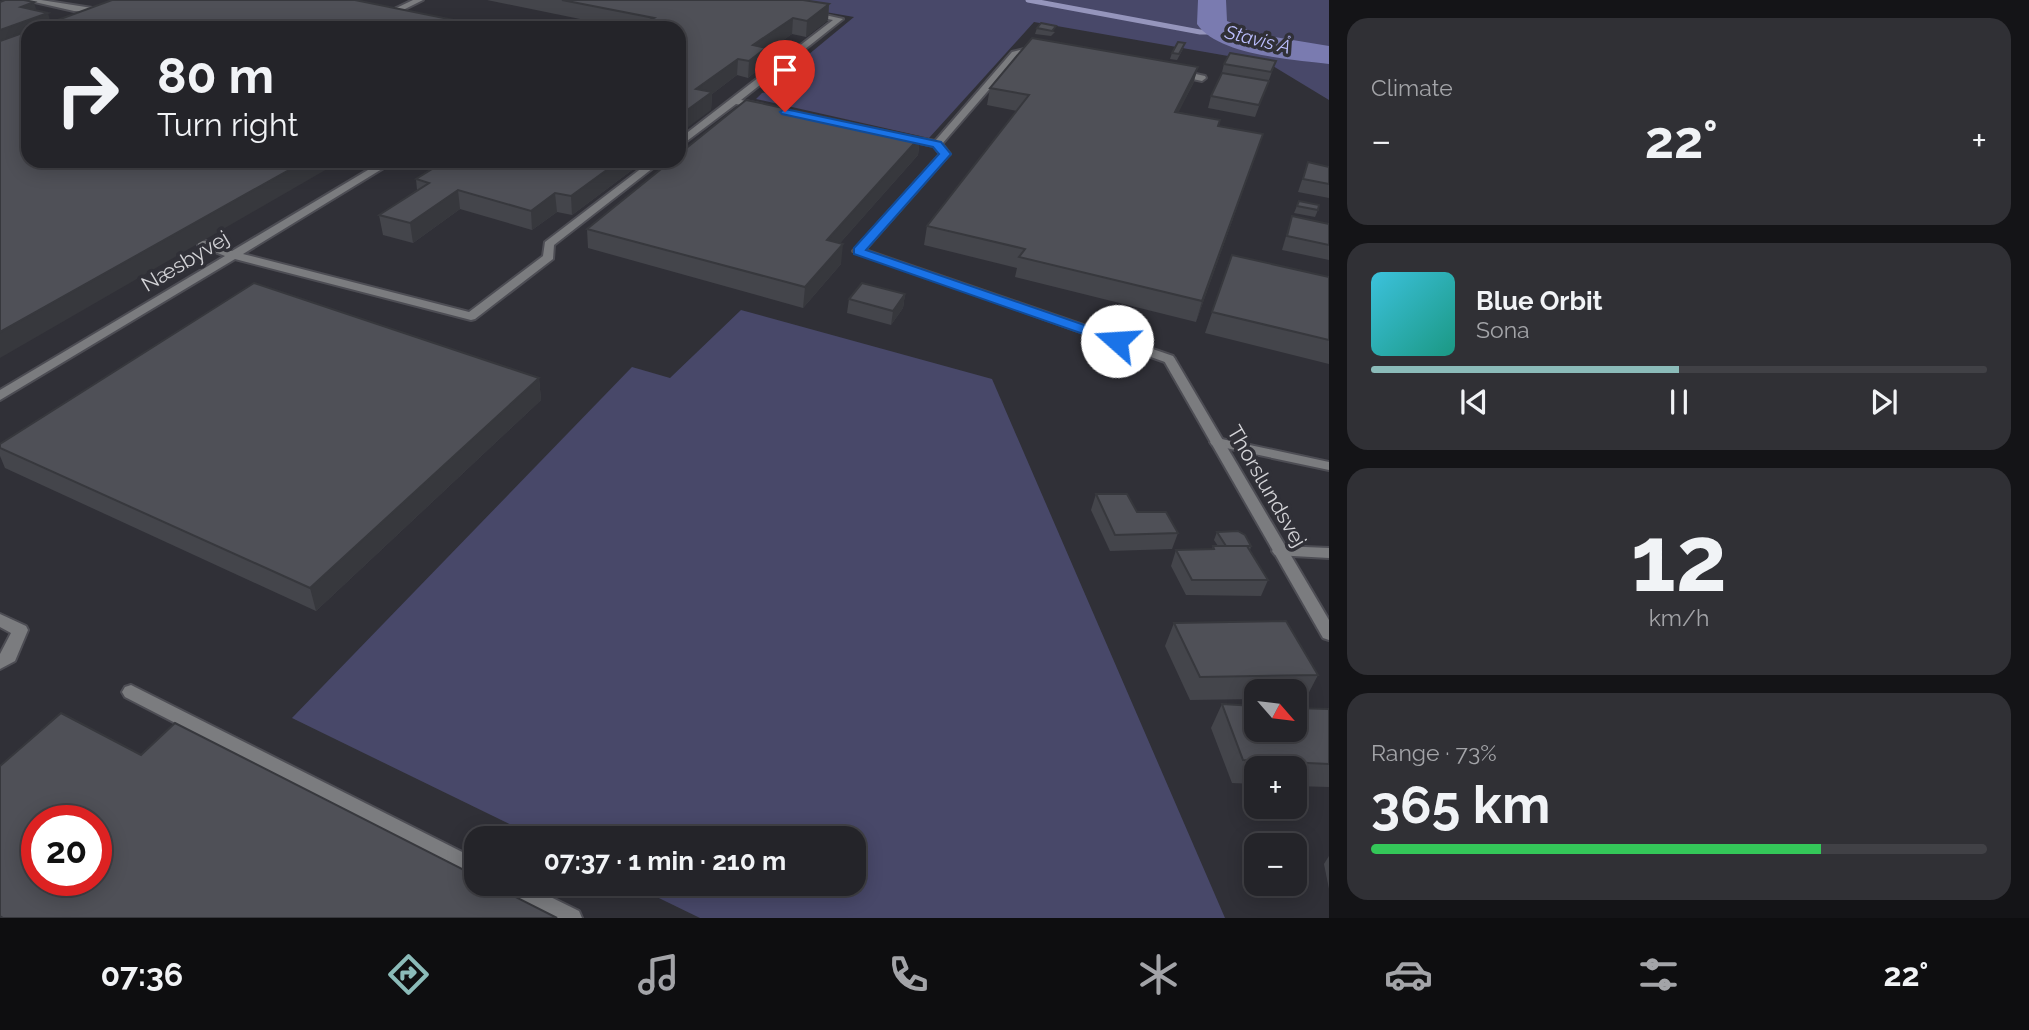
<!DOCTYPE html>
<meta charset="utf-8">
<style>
:root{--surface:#242429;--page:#303035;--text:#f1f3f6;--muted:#a3a4a8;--line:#414146;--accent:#8bbbb9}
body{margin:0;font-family:Raleway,sans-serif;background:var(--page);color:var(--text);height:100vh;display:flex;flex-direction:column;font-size:26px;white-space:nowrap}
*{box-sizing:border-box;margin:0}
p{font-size:23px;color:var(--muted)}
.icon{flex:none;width:38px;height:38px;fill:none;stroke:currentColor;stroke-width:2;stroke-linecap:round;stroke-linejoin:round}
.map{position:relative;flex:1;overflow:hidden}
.details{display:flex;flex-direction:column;gap:18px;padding:18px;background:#141417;width:700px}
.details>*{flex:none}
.banner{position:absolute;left:21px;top:21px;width:665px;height:147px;border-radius:21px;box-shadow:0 4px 18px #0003,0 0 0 2px var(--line);background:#242429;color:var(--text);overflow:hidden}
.needle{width:46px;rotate:118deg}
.tools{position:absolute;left:1244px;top:679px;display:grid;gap:14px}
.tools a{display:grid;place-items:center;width:63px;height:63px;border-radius:14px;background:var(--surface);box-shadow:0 4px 18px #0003,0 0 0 2px var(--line);font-size:35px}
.speed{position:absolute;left:21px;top:805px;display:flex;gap:14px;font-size:35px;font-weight:700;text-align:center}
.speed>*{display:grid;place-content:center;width:91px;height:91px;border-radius:50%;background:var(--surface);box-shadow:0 4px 18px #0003,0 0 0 2px var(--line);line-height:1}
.speed .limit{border:10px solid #d22;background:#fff;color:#111}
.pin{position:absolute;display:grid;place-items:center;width:60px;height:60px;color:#fff;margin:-72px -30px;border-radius:50% 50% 50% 0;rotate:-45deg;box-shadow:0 0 7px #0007}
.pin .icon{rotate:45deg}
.me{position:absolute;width:77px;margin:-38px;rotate:289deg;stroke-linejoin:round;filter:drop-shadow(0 0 5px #0008)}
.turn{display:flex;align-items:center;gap:24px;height:147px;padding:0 21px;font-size:32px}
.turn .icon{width:91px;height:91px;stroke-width:2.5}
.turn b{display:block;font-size:49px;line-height:60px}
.big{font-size:52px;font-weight:700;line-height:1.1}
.details .tile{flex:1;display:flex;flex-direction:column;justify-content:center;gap:10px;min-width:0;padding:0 24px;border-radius:21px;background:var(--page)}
.details .dial{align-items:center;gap:0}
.dial b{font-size:91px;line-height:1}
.song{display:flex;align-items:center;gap:21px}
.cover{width:84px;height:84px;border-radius:10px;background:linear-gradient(135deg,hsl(190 70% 55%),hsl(170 70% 35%))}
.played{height:7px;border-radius:4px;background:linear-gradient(90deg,var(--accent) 50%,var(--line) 50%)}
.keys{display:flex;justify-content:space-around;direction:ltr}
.heat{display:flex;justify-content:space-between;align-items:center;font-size:38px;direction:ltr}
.charge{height:10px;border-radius:5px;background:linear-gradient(90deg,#34c759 73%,var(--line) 0)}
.trip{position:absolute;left:464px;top:826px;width:402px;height:70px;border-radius:21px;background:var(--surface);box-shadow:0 4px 18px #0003,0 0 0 2px var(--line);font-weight:700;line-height:70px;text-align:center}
.tab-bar{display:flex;height:112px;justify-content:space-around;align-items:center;background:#0e0e10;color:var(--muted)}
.tab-bar .icon{width:49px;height:49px}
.tab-bar .on{color:var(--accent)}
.tab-bar b{font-size:32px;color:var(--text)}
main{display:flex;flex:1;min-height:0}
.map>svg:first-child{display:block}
.green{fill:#484869}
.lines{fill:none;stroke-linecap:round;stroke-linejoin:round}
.stream{stroke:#9595bc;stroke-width:5}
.river{fill:#7a7bb0;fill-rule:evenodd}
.service-casing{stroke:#4d4d54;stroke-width:4}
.minor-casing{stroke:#4d4d54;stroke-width:4}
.service{fill:#7b7c7f;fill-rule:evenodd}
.minor{fill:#7b7c7f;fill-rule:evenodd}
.wall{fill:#44454b}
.shaded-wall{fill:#37383d}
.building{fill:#4f5057;stroke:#37383d;stroke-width:2;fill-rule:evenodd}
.route{fill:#1a73e8;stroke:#114b97;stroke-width:2}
.labels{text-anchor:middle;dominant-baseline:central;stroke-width:7;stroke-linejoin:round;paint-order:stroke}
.far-water-label{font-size:19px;font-style:italic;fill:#bcbffe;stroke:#303037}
.street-label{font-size:21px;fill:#d3d3d7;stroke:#303037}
</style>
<main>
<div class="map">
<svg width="1329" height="918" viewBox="0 0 1329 918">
<rect width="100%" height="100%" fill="#303037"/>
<g class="green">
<polygon points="757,0 1201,0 1206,30 1213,36 1329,59 1329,100 1268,63 1034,22 929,138 756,99 762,93 788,88 806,72 791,69 854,17"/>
<polygon points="1224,0 1329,0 1329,51 1233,32 1223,25"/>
<polygon points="741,310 992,379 1225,918 700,918 630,884 854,884 854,838 538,838 292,718 632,367 670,378"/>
</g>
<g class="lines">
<polyline class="stream" points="1028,0 1200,32 1220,32"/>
<path class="river" d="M1198 0H1226L1227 21 1257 34 1329 46V64C1293 59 1219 56 1197 24Z"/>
<defs>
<g id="service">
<polygon points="26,0 41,0 105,10 101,12 74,11"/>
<polygon points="413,0 423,0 393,15 386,13"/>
<polygon points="807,11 843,19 741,100 764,105 764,109 736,104 679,147 679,139 833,20 807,15"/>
<polygon points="1036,46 1039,46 1039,50 1018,56 942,144 950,154 948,156 865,250 1173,356 1175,359 1173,362 1165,362 853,251 940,154 934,146 901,139 901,135 935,141 1012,52"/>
<polygon points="1177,70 1205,76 1206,78 1202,81 1174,75 1174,71"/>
<polygon points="383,161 395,161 243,254 469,312 543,256 545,242 651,161 662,161 554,245 553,259 475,319 471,320 235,259 0,400 0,390 225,256 198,245 198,241 206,241 232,251"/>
<polygon points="1217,438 1329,462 1329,470 1212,445 1210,442"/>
<polygon points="1280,546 1329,548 1329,558 1275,555 1272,551 1275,547"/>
<polygon points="0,614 26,626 28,630 15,661 0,669 0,654 11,633 0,627"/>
<polygon points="131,685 476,859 476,878 125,697 122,692 125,687"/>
<polygon points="495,884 524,884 579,911 582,918 552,918 498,890"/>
</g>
<polygon id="minor" points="1169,355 1175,359 1329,620 1329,640 1323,638 1163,359"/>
</defs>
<use href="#service" class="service-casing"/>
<use href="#minor" class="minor-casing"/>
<use href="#service" class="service"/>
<use href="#minor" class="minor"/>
</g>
<g class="wall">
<polygon points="487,0 803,0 829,4 828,20 806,37 792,34 766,52 765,64 748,78 737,75 712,94 711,110 679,28 624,28"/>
<polygon points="1037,28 1055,32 1051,36 1035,34"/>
<polygon points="1183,49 1177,60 1170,59 1172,53"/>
<polygon points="1276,61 1255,117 1208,108 1211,96 1221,76 1224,64"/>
<polygon points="1198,67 1193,84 1178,112 1220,120 1219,126 1263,134 1196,322 1015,277 1017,268 924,245 927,226 1017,111 987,105 990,88"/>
<polygon points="920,137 918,155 840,243 841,264 803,308 588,248 587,229"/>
<polygon points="445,161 644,161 572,215 557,212 532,230 460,209 413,243 383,235 379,215 417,190 416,179"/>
<polygon points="1308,162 1329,167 1329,198 1298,192"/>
<polygon points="1299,201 1318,210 1315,217 1294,213"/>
<polygon points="1292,216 1329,224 1329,260 1282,250"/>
<polygon points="1232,255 1329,277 1329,364 1205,333"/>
<polygon points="905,294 903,308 891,325 847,313 849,299"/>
<polygon points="539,378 541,400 316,611 5,468 0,456 0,444"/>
<polygon points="1096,494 1178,533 1172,549 1110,551 1091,510"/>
<polygon points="1217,532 1251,546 1250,550 1268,580 1261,596 1186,595 1171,566 1176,550 1212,549 1213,546 1218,546 1214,540"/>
<polygon points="1174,623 1318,675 1306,698 1295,698 1295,691 1256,691 1256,699 1190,700 1165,646"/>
<polygon points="1222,704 1329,709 1329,787 1295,786 1295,768 1256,768 1256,784 1232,783 1211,728"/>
<polygon points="1329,856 1329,889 1324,864"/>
</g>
<g class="shaded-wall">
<polygon points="34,2 38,16 48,13 52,28 28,28 28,38 0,46 0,30 21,7"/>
<polygon points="829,4 828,20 806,37 807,21"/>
<polygon points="793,18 792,34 766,52 765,64 748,78 749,61 753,45"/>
<polygon points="738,59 737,75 712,94 711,110 679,134 679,116 696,89"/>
<polygon points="1198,67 1193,84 1170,129 1175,112"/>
<polygon points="1263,134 1257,152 1196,322 1202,301"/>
<polygon points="920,137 918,155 825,260 827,240"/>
<polygon points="305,161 341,161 0,358 0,332"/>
<polygon points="619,161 644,161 572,215 571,196"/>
<polygon points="458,190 460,209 413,243 410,223"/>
<polygon points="555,193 557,212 532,230 531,211"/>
<polygon points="843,244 841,264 803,308 805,287"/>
<polygon points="905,294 903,308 891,325 893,311"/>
<polygon points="539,378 541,400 316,611 310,588"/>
</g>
<g class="building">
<polygon points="5,0 24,0 34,2 21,7 48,13 0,30 0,2"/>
<polygon points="112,0 355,0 493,28 36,28"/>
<polygon points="562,0 803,0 829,4 807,21 793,18 753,45 766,48 749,61 738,59 696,89 712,92 679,116 679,28 633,28 654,18"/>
<polygon points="1041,23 1056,26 1052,31 1037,28"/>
<polygon points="28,31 28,161 305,161 0,332 0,41"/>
<polygon points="1032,38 1198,67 1175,112 1220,120 1218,126 1263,134 1202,301 1019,257 1025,249 927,226 1029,95 990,88"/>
<polygon points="1178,42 1185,43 1179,54 1172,53"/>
<polygon points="1230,53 1276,61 1271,72 1224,64"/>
<polygon points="1222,73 1269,81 1259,105 1211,96"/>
<polygon points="746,100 920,137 827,240 843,244 805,287 587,229 671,161 679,161 679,154"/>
<polygon points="445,161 619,161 571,196 555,193 531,211 458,190 410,223 379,215 429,183 416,179"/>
<polygon points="1308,162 1329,167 1329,184 1303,179"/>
<polygon points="1299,201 1319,205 1318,210 1297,206"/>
<polygon points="1292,216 1329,224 1329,245 1287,236"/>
<polygon points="1232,255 1329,277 1329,340 1212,312"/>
<polygon points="254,283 539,378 310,588 0,448 0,444"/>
<polygon points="862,283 905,294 893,311 849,299"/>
<polygon points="1096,494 1127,494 1137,512 1166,512 1178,533 1115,535"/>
<polygon points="1238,531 1245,535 1251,546 1226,546 1217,532"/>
<polygon points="1213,546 1247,546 1268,580 1192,580 1176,550 1214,549"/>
<polygon points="1286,621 1318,675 1200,677 1174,623"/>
<polygon points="1222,704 1256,706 1256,730 1295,730 1295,708 1329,709 1329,764 1243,760"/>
<path d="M61 713 141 755 175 723 476 876V884H490L557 918H3L0 916V766ZM37 821H96V880H37Z"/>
</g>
<polygon class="route" points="785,109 941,142 951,154 866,250 1122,338 1122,344 1112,344 854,254 854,248 939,154 933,147 782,114 780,112"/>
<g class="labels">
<g class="far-water-label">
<text transform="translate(1258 39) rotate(14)">Stavis Å</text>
</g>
<g class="street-label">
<text transform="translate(185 261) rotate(-31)">Næsbyvej</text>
<text transform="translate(1267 486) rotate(60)">Thorslundsvej</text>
</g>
</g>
</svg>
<div class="tools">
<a><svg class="needle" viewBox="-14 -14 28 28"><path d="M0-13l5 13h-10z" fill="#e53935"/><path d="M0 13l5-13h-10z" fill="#a3a4a8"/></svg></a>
<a>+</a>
<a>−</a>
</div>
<div class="speed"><div class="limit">20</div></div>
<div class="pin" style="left:785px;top:112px;background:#d93025"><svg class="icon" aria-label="arrive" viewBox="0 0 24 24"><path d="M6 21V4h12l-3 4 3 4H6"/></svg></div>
<svg class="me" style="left:1117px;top:341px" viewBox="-20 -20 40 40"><circle r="19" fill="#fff"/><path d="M0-13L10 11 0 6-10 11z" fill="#1a73e8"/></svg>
<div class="trip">07:37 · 1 min · 210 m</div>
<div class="banner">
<div class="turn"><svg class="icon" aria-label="right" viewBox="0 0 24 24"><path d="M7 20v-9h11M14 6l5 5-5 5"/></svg><div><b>80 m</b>Turn right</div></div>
</div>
</div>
<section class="details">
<div class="tile"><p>Climate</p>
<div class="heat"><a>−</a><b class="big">22°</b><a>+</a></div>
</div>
<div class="tile">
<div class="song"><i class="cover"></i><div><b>Blue Orbit</b><p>Sona</p></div></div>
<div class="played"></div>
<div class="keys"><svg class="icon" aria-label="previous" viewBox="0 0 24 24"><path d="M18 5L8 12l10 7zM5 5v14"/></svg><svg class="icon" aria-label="pause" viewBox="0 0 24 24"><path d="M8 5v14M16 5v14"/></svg><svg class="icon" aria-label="next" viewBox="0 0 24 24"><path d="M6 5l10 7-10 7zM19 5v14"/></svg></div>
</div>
<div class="tile dial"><b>12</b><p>km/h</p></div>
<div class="tile"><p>Range · 73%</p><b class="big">365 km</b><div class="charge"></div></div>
</section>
</main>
<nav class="tab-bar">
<b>07:36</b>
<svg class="icon on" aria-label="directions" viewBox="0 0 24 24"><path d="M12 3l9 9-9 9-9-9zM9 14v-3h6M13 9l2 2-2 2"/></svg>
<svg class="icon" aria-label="music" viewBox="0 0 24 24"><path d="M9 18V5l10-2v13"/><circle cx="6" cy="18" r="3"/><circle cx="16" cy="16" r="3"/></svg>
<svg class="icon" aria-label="phone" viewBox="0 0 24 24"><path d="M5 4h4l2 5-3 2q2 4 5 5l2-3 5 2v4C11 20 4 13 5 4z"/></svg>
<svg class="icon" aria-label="climate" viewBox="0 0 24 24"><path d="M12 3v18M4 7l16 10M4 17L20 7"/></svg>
<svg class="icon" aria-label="car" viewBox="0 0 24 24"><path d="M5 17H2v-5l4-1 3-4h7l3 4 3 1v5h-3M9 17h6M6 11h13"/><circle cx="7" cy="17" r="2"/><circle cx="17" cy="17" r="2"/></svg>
<svg class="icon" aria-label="filters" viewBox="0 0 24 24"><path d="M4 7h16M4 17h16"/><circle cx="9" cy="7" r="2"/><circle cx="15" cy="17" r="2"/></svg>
<b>22°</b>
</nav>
